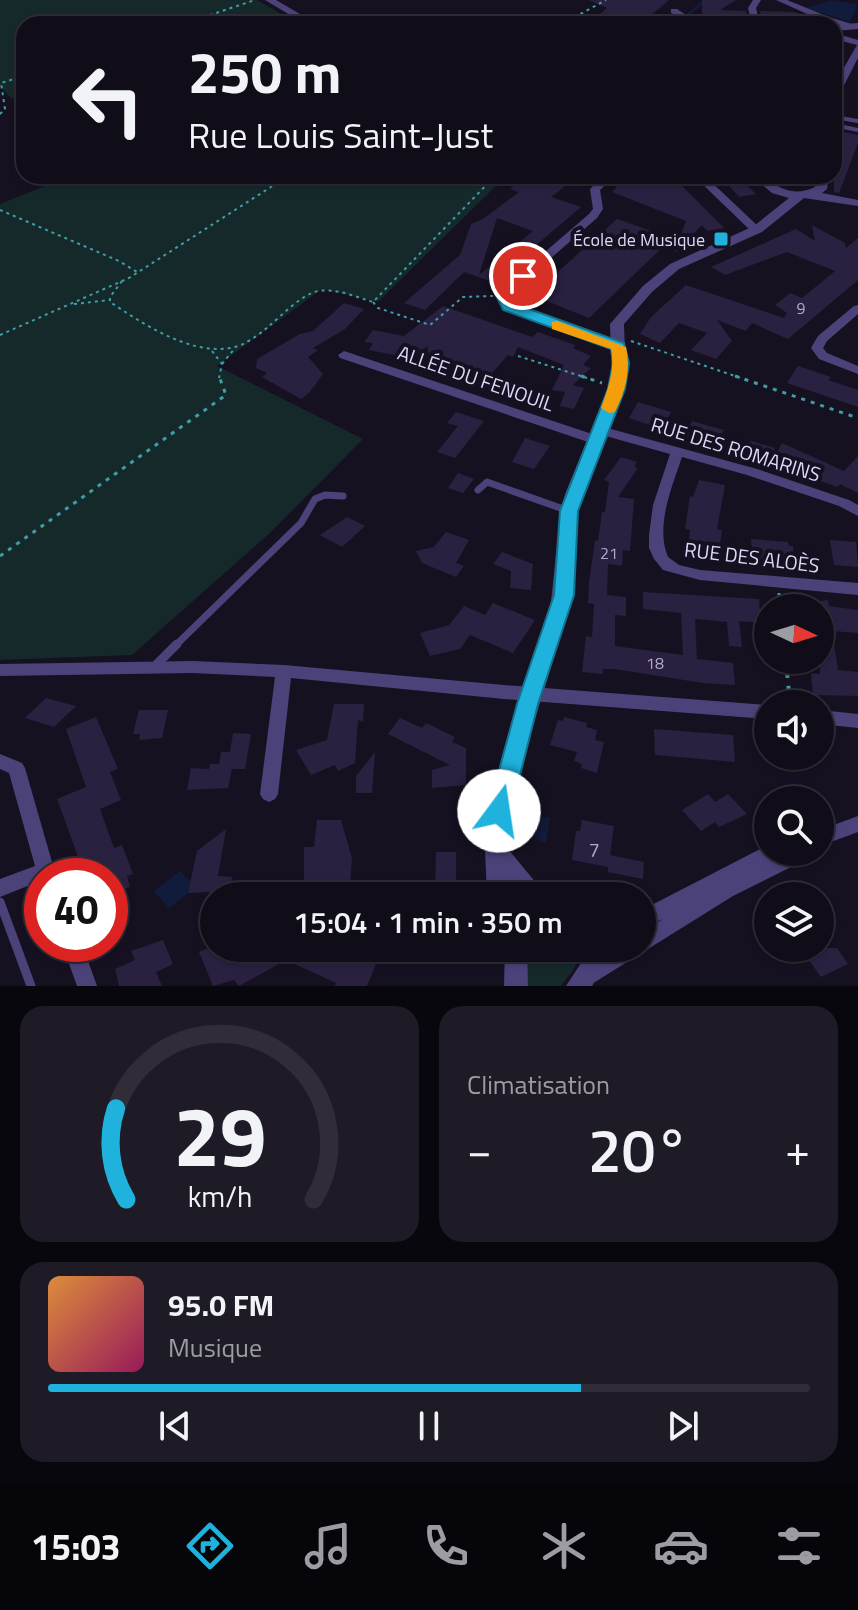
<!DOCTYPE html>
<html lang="fr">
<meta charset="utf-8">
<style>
:root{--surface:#100d19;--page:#1e1b26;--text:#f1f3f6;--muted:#9c9ca2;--line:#302d38;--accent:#1fb2dd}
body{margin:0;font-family:"Titillium Web",sans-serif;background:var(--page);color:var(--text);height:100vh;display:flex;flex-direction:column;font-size:30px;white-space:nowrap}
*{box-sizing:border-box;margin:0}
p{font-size:26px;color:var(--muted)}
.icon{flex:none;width:44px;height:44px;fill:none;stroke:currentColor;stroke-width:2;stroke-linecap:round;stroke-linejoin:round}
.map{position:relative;height:986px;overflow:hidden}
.panel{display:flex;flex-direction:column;gap:20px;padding:20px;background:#09070e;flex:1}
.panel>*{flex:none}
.hud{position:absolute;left:16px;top:16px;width:826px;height:168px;border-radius:24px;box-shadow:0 2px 6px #0004,0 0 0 2px var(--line);background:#100d19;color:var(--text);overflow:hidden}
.needle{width:52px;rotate:94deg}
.buttons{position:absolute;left:754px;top:594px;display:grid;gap:16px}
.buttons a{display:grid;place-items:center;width:80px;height:80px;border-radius:50%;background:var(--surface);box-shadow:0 2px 6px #0004,0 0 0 2px var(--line);font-size:40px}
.speed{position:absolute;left:24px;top:858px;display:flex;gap:16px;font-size:40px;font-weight:700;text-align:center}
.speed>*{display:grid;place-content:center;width:104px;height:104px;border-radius:50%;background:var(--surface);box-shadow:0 2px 6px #0004,0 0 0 2px var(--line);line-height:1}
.speed .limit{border:12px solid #d22;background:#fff;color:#111}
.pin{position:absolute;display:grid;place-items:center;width:68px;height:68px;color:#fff;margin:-34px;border:4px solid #fff;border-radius:50%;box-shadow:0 2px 8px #0007}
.me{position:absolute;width:88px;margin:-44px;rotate:14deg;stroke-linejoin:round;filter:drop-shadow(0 0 6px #0008)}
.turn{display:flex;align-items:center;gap:28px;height:168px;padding:0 40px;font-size:36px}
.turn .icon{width:104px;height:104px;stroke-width:2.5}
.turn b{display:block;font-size:56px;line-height:68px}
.big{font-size:60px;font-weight:600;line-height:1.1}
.panel .widget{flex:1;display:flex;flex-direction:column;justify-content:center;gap:12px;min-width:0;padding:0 28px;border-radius:24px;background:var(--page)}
.panel .dial{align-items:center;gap:0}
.dial svg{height:208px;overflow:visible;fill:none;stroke:var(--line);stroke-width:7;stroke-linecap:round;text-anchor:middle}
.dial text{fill:var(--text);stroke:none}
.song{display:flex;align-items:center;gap:24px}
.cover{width:96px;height:96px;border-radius:12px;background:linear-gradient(135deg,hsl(30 70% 55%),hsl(330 70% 35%))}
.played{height:8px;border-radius:4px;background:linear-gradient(90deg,var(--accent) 70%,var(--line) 70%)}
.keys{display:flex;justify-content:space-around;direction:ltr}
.heat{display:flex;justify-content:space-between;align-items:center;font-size:44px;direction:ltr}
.panel .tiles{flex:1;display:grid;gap:20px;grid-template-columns:1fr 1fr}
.widget:last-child{grid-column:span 2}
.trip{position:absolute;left:200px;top:882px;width:456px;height:80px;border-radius:40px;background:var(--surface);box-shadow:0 2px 6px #0004,0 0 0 2px var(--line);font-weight:600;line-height:80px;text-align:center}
.tabs{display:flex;height:128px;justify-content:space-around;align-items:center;background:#06050a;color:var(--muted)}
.tabs .icon{width:56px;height:56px}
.tabs .current{color:var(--accent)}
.tabs b{font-size:36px;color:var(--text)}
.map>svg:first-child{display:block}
.green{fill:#15292b}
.water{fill:#111b3b}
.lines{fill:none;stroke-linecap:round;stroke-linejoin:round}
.stream{stroke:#111b3b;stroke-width:3}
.building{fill:#2a2040;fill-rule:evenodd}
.path-far2{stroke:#3f9ea5;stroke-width:2;stroke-dasharray:3 4;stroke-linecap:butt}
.path-far1{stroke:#3f9ea5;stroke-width:3;stroke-dasharray:4 6;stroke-linecap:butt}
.path{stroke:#3f9ea5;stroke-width:4;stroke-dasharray:5 8;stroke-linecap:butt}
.service-far2{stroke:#4c427a;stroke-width:4}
.service-far1{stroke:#4c427a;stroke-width:7}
.service{stroke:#4c427a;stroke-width:9}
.minor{fill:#4c427a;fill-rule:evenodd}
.tertiary{fill:#4c427a;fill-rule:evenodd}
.route{fill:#1fb2dd;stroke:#147490;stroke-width:2}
.slow{fill:#f59e0b}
.poi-dot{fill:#1fb2dd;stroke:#161121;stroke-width:3}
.labels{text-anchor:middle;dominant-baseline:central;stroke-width:8;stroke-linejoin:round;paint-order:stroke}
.number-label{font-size:16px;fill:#b2a9cb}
.far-poi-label{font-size:18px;fill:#dfd7f9;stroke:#161121;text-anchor:end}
.street-label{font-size:20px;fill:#dfd7f9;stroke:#161121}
.near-number-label{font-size:20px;fill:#b2a9cb}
</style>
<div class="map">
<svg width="858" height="986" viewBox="0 0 858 986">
<rect width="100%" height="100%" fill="#161121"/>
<g class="green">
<polygon points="0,0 257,0 298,24 24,24 24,102 10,97 0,86"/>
<polygon points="70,176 506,176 378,302 322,289 217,366 363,439 272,531 132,655 0,660 0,204"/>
<path d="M525 948H578C580 966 570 973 561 986H528Z"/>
</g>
<g class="water">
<polygon points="832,0 858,4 850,22 806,8"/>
<polygon points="527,814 550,818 546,843 523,833"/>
<polygon points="180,871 191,882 188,893 169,908 154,891"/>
</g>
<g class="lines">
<polyline class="stream" points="683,19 705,0"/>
</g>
<g class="building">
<polygon points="589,0 669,0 641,24 598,16 607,8"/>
<polygon points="702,0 736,0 720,10 746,11 749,24 736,24 710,16 707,18 702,13"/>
<polygon points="760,11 795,12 802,15 781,24 763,24"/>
<polygon points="838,131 858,135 858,143 839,193 834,192 834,138"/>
<path d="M525 176H546L569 183 551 197 581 207 493 282 464 272 425 310 404 303 460 255 471 224 483 219 519 192 510 189ZM497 218 533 231 479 275Z"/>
<polygon points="617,176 672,176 724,228 707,231 702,225 674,253 686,221 612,192 617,187 610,184"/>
<polygon points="740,179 756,194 739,197 724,180"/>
<polygon points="617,219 672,238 589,318 532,295"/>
<polygon points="812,225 845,243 846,248 858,238 858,280 788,339 752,323 746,331 717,320 732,341 716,359 691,350 707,333 679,323 660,343 640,334 651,317 686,285 784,318 787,313 775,305 790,293 802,298 835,271 787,252 725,275 711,267 796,229 815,241"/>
<polygon points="344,303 364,309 345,329 313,348 318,350 308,357 323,374 309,393 301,399 262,377 267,373 256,368 257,359 300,334 313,331"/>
<polygon points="443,306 532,337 538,332 575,345 573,348 591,356 583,365 591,368 573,385 584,388 574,409 560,406 565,392 552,390 564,365 518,347 513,357 508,355 481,385 473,383 469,377 471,374 448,366 431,367 427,346 414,359 369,350 373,343 364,342 373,330 404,336"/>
<polygon points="798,366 831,377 828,380 858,390 858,407 787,383"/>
<polygon points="638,402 671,412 664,425 654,422 653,426 629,418"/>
<polygon points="456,412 484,421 455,458 437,452 458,426 447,423"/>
<polygon points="692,421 724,430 715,446 684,437"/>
<polygon points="525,438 550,446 534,469 512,462"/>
<polygon points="751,441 775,448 768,464 742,456"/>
<polygon points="782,443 844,471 858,456 858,493 840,484 837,487 815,479 774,459"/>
<polygon points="621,457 637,462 634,467 638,468 618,497 634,499 630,551 623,550 622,566 608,564 607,595 626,597 626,616 615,615 615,646 683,655 681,613 643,609 643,592 759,599 761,623 739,621 742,647 729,646 727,622 695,619 697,659 733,663 735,685 703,683 614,669 603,669 603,674 582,672 586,636 592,637 594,604 588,603 589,582 595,540 598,541 602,512 605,512 609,482 604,480"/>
<polygon points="458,473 474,479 463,493 448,488"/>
<polygon points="699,480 725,485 717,529 722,530 719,553 688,547 690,530 685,529 690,496 693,497"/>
<polygon points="347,517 365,526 342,547 320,535"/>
<polygon points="446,532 469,540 456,563 464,566 456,577 422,563 416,551 434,547"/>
<polygon points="751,539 788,542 789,546 793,546 794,563 753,557"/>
<polygon points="830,540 856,542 858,567 834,565"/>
<polygon points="502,552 533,564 531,590 510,588 511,571 493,564"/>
<polygon points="828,600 829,606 858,610 858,633 832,631 838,670 858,672 858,696 813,695 811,673 820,674 820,601"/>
<polygon points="493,603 535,620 513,653 470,635 460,649 430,656 420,633 449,625 464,606 485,615"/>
<polygon points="46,698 76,706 54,727 25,718"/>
<polygon points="334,704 364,704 363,722 358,720 355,763 338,771 335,765 311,775 296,750 327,740"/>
<polygon points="139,710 168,710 162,738 139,740 140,734 133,734"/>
<polygon points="96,717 118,769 110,772 121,800 100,809 114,848 122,845 133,874 127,876 130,887 119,891 125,909 110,915 110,876 85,876 57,799 86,787 66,729"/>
<polygon points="564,717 587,723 586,727 597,730 595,740 604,742 597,773 581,768 582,764 574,761 577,752 550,745 558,720 563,721"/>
<polygon points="400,718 422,728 426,723 455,737 452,742 466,748 466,785 432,788 432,770 450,765 388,734"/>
<polygon points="654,729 733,735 735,762 655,755"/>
<polygon points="233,733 251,734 245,769 232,769 228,788 187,790 191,768 209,769 210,764 219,764 221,752 230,752"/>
<polygon points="375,752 372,793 356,793 356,776"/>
<polygon points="708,794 715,802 728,794 747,814 719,827 715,822 701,831 682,810"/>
<polygon points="317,820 341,820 352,858 350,883 304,881 304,847 314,847"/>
<polygon points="582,820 614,826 610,855 644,862 643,879 608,872 608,867 572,860 576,831 580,831"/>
<polygon points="226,829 218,876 232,877 230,891 188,893 197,851"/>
<polygon points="436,852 456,852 456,886 451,896 435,896"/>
<polygon points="163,940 173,964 156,972 162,986 119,986 115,969 135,960 131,951"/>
<polygon points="208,948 347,948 378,959 367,986 335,986 336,983 286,960 239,986 234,980 213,986 199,952"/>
<polygon points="800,948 837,948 848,964 821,977"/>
</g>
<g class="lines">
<g class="path-far2">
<polyline points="183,24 255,0"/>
<polyline points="562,24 606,0"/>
<polyline points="0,114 5,109 1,83 24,76"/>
<polyline points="0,210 119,261 137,272"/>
<path d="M122 281 110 297V302C142 323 189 355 230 348 244 346 257 336 268 327 282 315 301 295 318 291 337 288 356 297 373 302L495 176"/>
<polyline points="373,302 378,308 430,325 463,297 494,296"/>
<polyline points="74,304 110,300"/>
<polyline points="0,335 129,278 288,176"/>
<polyline points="631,341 741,378"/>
<polyline points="212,351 222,364 219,378"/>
<polyline points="518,356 587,378"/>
<polyline points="222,364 235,348"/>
</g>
<g class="path-far1">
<polyline points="581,376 602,383"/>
<polyline points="735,376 858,418"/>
<polyline points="0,556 226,395 219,376"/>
<polyline points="779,593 780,608"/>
</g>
<polyline class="path" points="786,660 790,704"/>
<g class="service-far2">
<polyline points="834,117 858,121"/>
<polyline points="834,125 858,130"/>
</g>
<g class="service-far1">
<polyline points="478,490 487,482 569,511"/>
<polyline points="175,646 301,523 315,499 325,495 343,496"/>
</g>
<g class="service">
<polyline points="154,667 177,644"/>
<polyline points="0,902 31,986"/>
</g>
<g class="minor">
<polygon points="753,0 761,0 756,8 760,24 752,24 748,8"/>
<polygon points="776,0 787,0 829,17 855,25 851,27 823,21"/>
<polygon points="671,9 677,9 686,15 678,24 669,24 677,16 671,13"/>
<polygon points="603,176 614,176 600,190 603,209 597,218 512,292 510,298 516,307 622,344 624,347 618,351 508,311 499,298 503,288 589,214 593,209 590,189"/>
<polygon points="694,176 705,176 760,228 760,232 752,232"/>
<polygon points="858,305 858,314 827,341 823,348 827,353 858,366 858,374 819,359 811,348 818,336 854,306"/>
<polygon points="344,351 601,437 603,440 601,443 591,443 340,358 338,355"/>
<path d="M600 426 757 469 849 500 858 505V516L839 506 747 475 682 457C672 487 655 526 668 557L679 565 700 570 858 583V595L700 580 663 570 654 559 649 548V535L653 505 670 454 595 433 593 430 595 427Z"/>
<polygon points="193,661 284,665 504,685 768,705 768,719 504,699 291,678 278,794 275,799 269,802 263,799 260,794 275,677 193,673 0,676 0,664"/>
<polygon points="820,710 858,714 858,728 820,724"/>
<polygon points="0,754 22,763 25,768 56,876 42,876 42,883 40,881 0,897 0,879 35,866 9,773 0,769"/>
<polygon points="858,816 858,832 820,846 820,830"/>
<polygon points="768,845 768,852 779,852 778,855 783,852 805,852 795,865 733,896 595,982 588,985 581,982 578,975 581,968 616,948 642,948 642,932 663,919 642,928 642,910"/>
<polygon points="62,944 82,944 97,986 77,986"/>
</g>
<g class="tertiary">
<polygon points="265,0 276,0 317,24 305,24"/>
<polygon points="858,23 858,29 834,31 834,25"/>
<polygon points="834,33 858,40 858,58 839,95 834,98 834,85 857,45 834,39"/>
<path d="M758 176H770V180C783 192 799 195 815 187L816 182 811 176H823L828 181 827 189 822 193 858 200V206L804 198 762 232 679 269 652 292 624 324 626 381 581 494 575 526 568 611 523 758 515 792 508 849 547 896H520L508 882 509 896H487L485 849 495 792 513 725 550 611 559 526 565 494 612 381 610 324 643 286 670 264 754 226 789 198 772 193 758 181Z"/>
<polygon points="505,948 527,948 528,986 504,986"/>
<polygon points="584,948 606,948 605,964 592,986 566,986 583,960"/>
</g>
</g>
<polygon class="route" points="523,271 531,276 511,296 515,304 624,343 629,363 625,389 578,511 574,595 538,704 511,811 508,818 499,821 491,818 488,811 517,704 554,595 560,511 608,389 613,363 611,349 503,310 496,296 518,272"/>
<path class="slow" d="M557 321 626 347C631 369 626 391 615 412L609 413 601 408C608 388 615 371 611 349L552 329V322Z"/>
<rect class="poi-dot" x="713" y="231" width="16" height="16" rx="4"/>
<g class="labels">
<g class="number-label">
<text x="801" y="308">9</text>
<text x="609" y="553">21</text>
<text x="655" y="663">18</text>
</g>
<g class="far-poi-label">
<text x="705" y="239">École de Musique</text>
</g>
<g class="street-label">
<text transform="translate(476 378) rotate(19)">ALLÉE DU FENOUIL</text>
<text transform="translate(736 449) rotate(17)">RUE DES ROMARINS</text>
<text transform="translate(752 557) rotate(7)">RUE DES ALOÈS</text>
</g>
<g class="near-number-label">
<text x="594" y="849">7</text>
</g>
</g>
</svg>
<div class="buttons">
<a><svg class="needle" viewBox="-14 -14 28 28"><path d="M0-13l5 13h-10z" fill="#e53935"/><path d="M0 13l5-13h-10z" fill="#9c9ca2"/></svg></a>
<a><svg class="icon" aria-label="sound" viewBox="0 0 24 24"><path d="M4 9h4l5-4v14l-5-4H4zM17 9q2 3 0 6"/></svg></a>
<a><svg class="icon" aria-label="search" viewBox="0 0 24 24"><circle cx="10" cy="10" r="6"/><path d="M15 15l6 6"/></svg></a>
<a><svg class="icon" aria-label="layers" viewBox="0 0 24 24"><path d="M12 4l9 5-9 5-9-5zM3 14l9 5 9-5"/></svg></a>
</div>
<div class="speed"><div class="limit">40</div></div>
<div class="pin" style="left:523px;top:276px;background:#d93025"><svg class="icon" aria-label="arrive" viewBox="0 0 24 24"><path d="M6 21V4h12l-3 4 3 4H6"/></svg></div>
<svg class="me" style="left:499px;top:811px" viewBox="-20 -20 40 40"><circle r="19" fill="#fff"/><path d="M0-13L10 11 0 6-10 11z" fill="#1fb2dd"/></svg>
<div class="trip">15:04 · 1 min · 350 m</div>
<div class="hud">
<div class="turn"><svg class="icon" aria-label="left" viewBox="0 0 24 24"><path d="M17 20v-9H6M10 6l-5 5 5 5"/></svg><div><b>250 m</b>Rue Louis Saint-Just</div></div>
</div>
</div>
<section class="panel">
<div class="tiles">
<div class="widget dial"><svg viewBox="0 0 100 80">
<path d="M14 69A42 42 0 1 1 86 69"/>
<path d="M14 69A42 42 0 0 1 10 34" stroke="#1fb2dd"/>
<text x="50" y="56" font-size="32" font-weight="700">29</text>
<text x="50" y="72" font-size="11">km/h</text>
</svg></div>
<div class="widget"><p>Climatisation</p>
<div class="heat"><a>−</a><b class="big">20°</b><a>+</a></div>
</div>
<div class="widget">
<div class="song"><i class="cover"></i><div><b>95.0 FM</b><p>Musique</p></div></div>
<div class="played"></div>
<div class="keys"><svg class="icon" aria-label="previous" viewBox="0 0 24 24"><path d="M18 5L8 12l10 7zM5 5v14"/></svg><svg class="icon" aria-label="pause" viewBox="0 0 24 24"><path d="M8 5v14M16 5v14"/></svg><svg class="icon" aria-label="next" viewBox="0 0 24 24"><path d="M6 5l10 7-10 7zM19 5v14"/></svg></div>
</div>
</div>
</section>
<nav class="tabs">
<b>15:03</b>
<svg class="icon current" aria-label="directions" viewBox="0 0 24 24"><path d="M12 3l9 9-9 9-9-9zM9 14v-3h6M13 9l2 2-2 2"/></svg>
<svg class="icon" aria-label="music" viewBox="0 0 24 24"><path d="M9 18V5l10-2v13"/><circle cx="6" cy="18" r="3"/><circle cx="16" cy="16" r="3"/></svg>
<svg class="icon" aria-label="phone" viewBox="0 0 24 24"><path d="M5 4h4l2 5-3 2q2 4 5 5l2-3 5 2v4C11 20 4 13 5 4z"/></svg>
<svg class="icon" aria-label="climate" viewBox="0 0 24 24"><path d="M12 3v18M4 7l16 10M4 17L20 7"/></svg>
<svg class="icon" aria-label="car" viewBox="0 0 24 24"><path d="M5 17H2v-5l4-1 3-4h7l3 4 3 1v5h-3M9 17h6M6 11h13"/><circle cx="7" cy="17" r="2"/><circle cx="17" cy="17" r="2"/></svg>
<svg class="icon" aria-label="filters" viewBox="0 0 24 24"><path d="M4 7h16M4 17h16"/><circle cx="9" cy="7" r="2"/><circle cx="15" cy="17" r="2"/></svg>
</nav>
